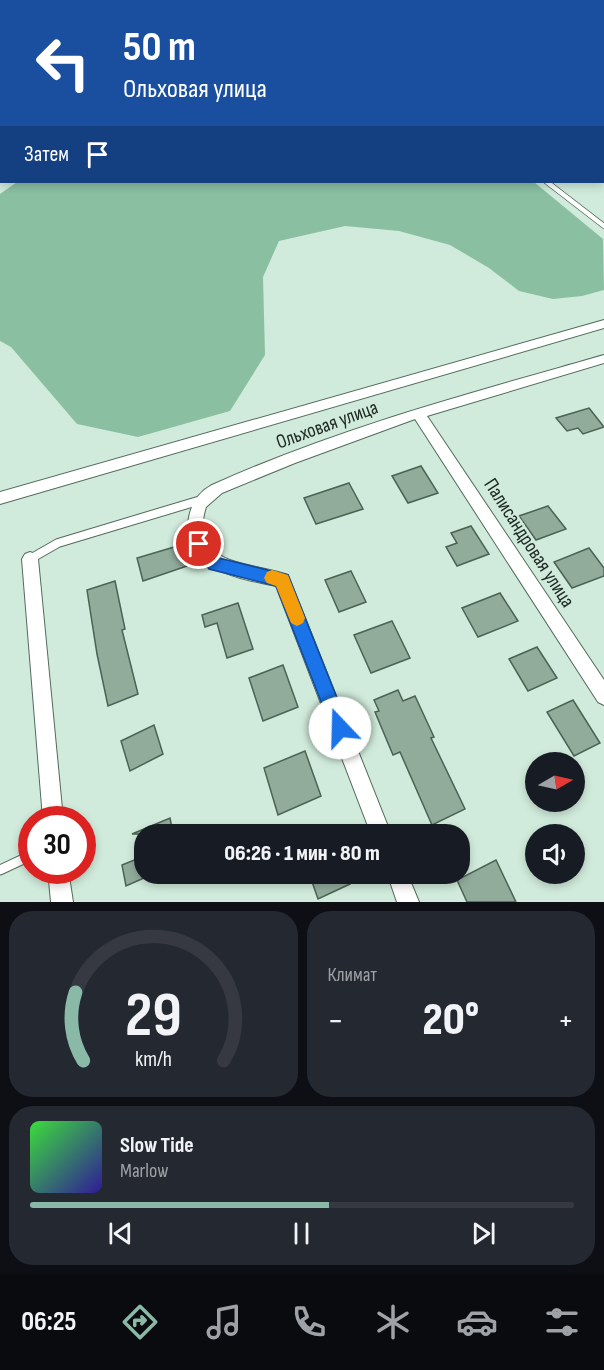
<!DOCTYPE html>
<html lang="ru">
<meta charset="utf-8">
<style>
:root{--surface:#171b24;--page:#242831;--text:#f1f3f6;--muted:#9ea1a6;--line:#363941;--accent:#8ab9a8}
body{margin:0;font-family:"Sofia Sans Condensed",sans-serif;background:var(--page);color:var(--text);height:100vh;display:flex;flex-direction:column;font-size:22px;white-space:nowrap}
*{box-sizing:border-box;margin:0}
p{font-size:20px;color:var(--muted)}
.icon{flex:none;width:33px;height:33px;fill:none;stroke:currentColor;stroke-width:2;stroke-linecap:round;stroke-linejoin:round}
.map{position:relative;height:902px;overflow:hidden}
.sheet{display:flex;flex-direction:column;gap:9px;padding:9px;background:#0d0f14;flex:1}
.sheet>*{flex:none}
.banner{position:absolute;left:0px;top:0px;width:604px;height:183px;box-shadow:0 3px 9px #0003;background:#1a4fa0;color:#fff;overflow:hidden}
.needle{width:39px;rotate:81deg}
.buttons{position:absolute;left:525px;top:752px;display:grid;gap:12px}
.buttons a{display:grid;place-items:center;width:60px;height:60px;border-radius:50%;background:var(--surface);box-shadow:0 3px 9px #0003;font-size:30px}
.speed{position:absolute;left:18px;top:806px;display:flex;gap:12px;font-size:30px;font-weight:700;text-align:center}
.speed>*{display:grid;place-content:center;width:78px;height:78px;border-radius:50%;background:var(--surface);box-shadow:0 3px 9px #0003;line-height:1}
.speed .limit{border:9px solid #d22;background:#fff;color:#111}
.pin{position:absolute;display:grid;place-items:center;width:51px;height:51px;color:#fff;margin:-26px;border:3px solid #fff;border-radius:50%;box-shadow:0 2px 6px #0007}
.me{position:absolute;width:66px;margin:-33px;rotate:339deg;stroke-linejoin:round;filter:drop-shadow(0 0 4px #0008)}
.turn{display:flex;align-items:center;gap:21px;height:126px;padding:0 24px;font-size:27px}
.turn .icon{width:78px;height:78px;stroke-width:2.5}
.turn b{display:block;font-size:42px;line-height:51px}
.then{display:flex;align-items:center;height:57px;padding:0 24px;background:#0003;gap:12px;font-size:22px}
.big{font-size:45px;font-weight:800;line-height:1.1}
.sheet .widget{flex:1;display:flex;flex-direction:column;justify-content:center;gap:9px;min-width:0;padding:0 21px;border-radius:24px;background:var(--page)}
.sheet .dial{align-items:center;gap:0}
.dial svg{height:156px;overflow:visible;fill:none;stroke:var(--line);stroke-width:7;stroke-linecap:round;text-anchor:middle}
.dial text{fill:var(--text);stroke:none}
.song{display:flex;align-items:center;gap:18px}
.cover{width:72px;height:72px;border-radius:9px;background:linear-gradient(135deg,hsl(120 70% 55%),hsl(250 70% 35%))}
.played{height:6px;border-radius:3px;background:linear-gradient(90deg,var(--accent) 55%,var(--line) 55%)}
.keys{display:flex;justify-content:space-around;direction:ltr}
.heat{display:flex;justify-content:space-between;align-items:center;font-size:33px;direction:ltr}
.sheet .tiles{flex:1;display:grid;gap:9px;grid-template-columns:1fr 1fr}
.widget:last-child{grid-column:span 2}
.trip{position:absolute;left:134px;top:824px;width:336px;height:60px;border-radius:24px;background:var(--surface);box-shadow:0 3px 9px #0003;font-weight:800;line-height:60px;text-align:center}
.menu{display:flex;height:96px;justify-content:space-around;align-items:center;background:#090b0e;color:var(--muted)}
.menu .icon{width:42px;height:42px}
.menu .on{color:var(--accent)}
.menu b{font-size:27px;color:var(--text)}
.map>svg:first-child{display:block}
.green{fill:#8abfa1}
.building{fill:#92ac9c;stroke:#4b6254;stroke-width:1.5}
.lines{fill:none;stroke-linecap:round;stroke-linejoin:round}
.service-far3-casing{stroke:#526a5c;stroke-width:4}
.service-far2-casing{stroke:#526a5c;stroke-width:6}
.service-far1-casing{stroke:#526a5c;stroke-width:10}
.service-casing{stroke:#526a5c;stroke-width:11}
.minor-casing{stroke:#526a5c;stroke-width:2}
.service-far3{stroke:#fff;stroke-width:3}
.service-far2{stroke:#fff;stroke-width:4.5}
.service-far1{stroke:#fff;stroke-width:8}
.service{stroke:#fff;stroke-width:9}
.minor{fill:#fff;fill-rule:evenodd}
.route{fill:#1a73e8;stroke:#114b97;stroke-width:1.5}
.slow{fill:#f59e0b}
.labels{text-anchor:middle;dominant-baseline:central;stroke-width:5;stroke-linejoin:round;paint-order:stroke}
.street-label{font-size:20px;fill:#212b25;stroke:#d0ebdb}
</style>
<div class="map">
<svg width="604" height="902" viewBox="0 0 604 902">
<rect width="100%" height="100%" fill="#d0ebdb"/>
<g class="green">
<polygon points="0,0 195,0 2,2 0,38"/>
<polygon points="17,182 534,182 603,239 604,290 582,296 553,299 519,291 489,268 450,245 399,231 345,226 279,241 263,277 265,355 230,411 138,437 77,424 11,347 0,341 0,194"/>
</g>
<g class="building">
<polygon points="589,408 604,427 583,434 578,428 567,431 556,418"/>
<polygon points="421,466 438,493 408,503 392,476"/>
<polygon points="349,483 363,509 316,524 304,498"/>
<polygon points="548,506 566,529 536,540 519,516"/>
<polygon points="471,526 489,554 457,566 446,547 457,543 451,533"/>
<polygon points="181,545 187,566 143,581 137,558"/>
<polygon points="589,548 604,568 604,576 572,588 554,562"/>
<polygon points="351,571 366,602 339,612 325,580"/>
<polygon points="115,581 125,629 122,630 138,694 108,706 97,654 87,590"/>
<polygon points="500,593 518,621 478,637 462,608"/>
<polygon points="238,603 253,649 227,658 217,623 205,627 202,615"/>
<polygon points="392,621 410,658 371,673 354,635"/>
<polygon points="537,647 557,678 528,691 509,659"/>
<polygon points="283,665 298,707 263,721 249,678"/>
<polygon points="398,690 403,701 415,696 434,737 431,738 465,809 432,825 400,752 393,755 375,712 379,711 374,700"/>
<polygon points="573,700 600,743 574,756 547,712"/>
<polygon points="154,725 163,754 130,771 121,741"/>
<polygon points="305,751 321,796 278,815 264,768"/>
<polygon points="170,818 173,834 132,834"/>
<polygon points="144,856 144,878 126,886 122,865"/>
<polygon points="496,860 516,902 467,902 457,880"/>
<polygon points="309,873 346,873 350,884 318,899"/>
</g>
<g class="lines">
<defs>
<g id="service-far3">
<polyline points="38,0 42,2"/>
<polyline points="324,0 326,2"/>
<polyline points="467,0 469,2"/>
<polyline points="65,2 73,0"/>
<polyline points="194,2 202,0"/>
<polyline points="246,2 253,0"/>
<polyline points="382,2 398,0"/>
</g>
<polyline id="service-far2" points="547,182 604,226"/>
<polyline id="service-far1" points="30,559 58,543 201,500"/>
<polyline id="service" points="0,870 32,855"/>
<g id="minor">
<polygon points="604,320 604,328 0,504 0,492"/>
<path d="M604 355V363L427 416 604 680V705L598 702 415 419 295 463 222 493 206 507C187 567 253 562 288 575L391 834H371L276 586C239 578 180 570 189 517 192 502 199 492 212 485 338 428 471 393 604 355Z"/>
<polygon points="30,552 35,554 38,559 63,819 43,819 22,559 25,554"/>
<polygon points="48,870 68,870 73,902 51,902"/>
<polygon points="387,873 407,873 419,902 397,902"/>
</g>
</defs>
<use href="#service-far3" class="service-far3-casing"/>
<use href="#service-far2" class="service-far2-casing"/>
<use href="#service-far1" class="service-far1-casing"/>
<use href="#service" class="service-casing"/>
<use href="#minor" class="minor-casing"/>
<use href="#service-far3" class="service-far3"/>
<use href="#service-far2" class="service-far2"/>
<use href="#service-far1" class="service-far1"/>
<use href="#service" class="service"/>
<use href="#minor" class="minor"/>
</g>
<polygon class="route" points="199,538 204,540 219,558 288,575 349,728 347,735 340,737 334,735 276,586 209,569 191,544 193,540"/>
<polygon class="slow" points="272,570 288,575 305,618 303,623 297,626 291,623 276,586 267,583 264,578 267,572"/>
<g class="labels">
<g class="street-label">
<text transform="translate(327 425) rotate(-20)">Ольховая улица</text>
<text transform="translate(529 543) rotate(57)">Палисандровая улица</text>
</g>
</g>
</svg>
<div class="buttons">
<a><svg class="needle" viewBox="-14 -14 28 28"><path d="M0-13l5 13h-10z" fill="#e53935"/><path d="M0 13l5-13h-10z" fill="#9ea1a6"/></svg></a>
<a><svg class="icon" aria-label="sound" viewBox="0 0 24 24"><path d="M4 9h4l5-4v14l-5-4H4zM17 9q2 3 0 6"/></svg></a>
</div>
<div class="speed"><div class="limit">30</div></div>
<div class="pin" style="left:199px;top:544px;background:#d93025"><svg class="icon" aria-label="arrive" viewBox="0 0 24 24"><path d="M6 21V4h12l-3 4 3 4H6"/></svg></div>
<svg class="me" style="left:340px;top:728px" viewBox="-20 -20 40 40"><circle r="19" fill="#fff"/><path d="M0-13L10 11 0 6-10 11z" fill="#1a73e8"/></svg>
<div class="trip">06:26 · 1 мин · 80 m</div>
<div class="banner">
<div class="turn"><svg class="icon" aria-label="left" viewBox="0 0 24 24"><path d="M17 20v-9H6M10 6l-5 5 5 5"/></svg><div><b>50 m</b>Ольховая улица</div></div>
<div class="then">Затем<svg class="icon" aria-label="arrive" viewBox="0 0 24 24"><path d="M6 21V4h12l-3 4 3 4H6"/></svg></div>
</div>
</div>
<section class="sheet">
<div class="tiles">
<div class="widget dial"><svg viewBox="0 0 100 80">
<path d="M14 69A42 42 0 1 1 86 69"/>
<path d="M14 69A42 42 0 0 1 10 34" stroke="#8ab9a8"/>
<text x="50" y="56" font-size="32" font-weight="700">29</text>
<text x="50" y="72" font-size="11">km/h</text>
</svg></div>
<div class="widget"><p>Климат</p>
<div class="heat"><a>−</a><b class="big">20°</b><a>+</a></div>
</div>
<div class="widget">
<div class="song"><i class="cover"></i><div><b>Slow Tide</b><p>Marlow</p></div></div>
<div class="played"></div>
<div class="keys"><svg class="icon" aria-label="previous" viewBox="0 0 24 24"><path d="M18 5L8 12l10 7zM5 5v14"/></svg><svg class="icon" aria-label="pause" viewBox="0 0 24 24"><path d="M8 5v14M16 5v14"/></svg><svg class="icon" aria-label="next" viewBox="0 0 24 24"><path d="M6 5l10 7-10 7zM19 5v14"/></svg></div>
</div>
</div>
</section>
<nav class="menu">
<b>06:25</b>
<svg class="icon on" aria-label="directions" viewBox="0 0 24 24"><path d="M12 3l9 9-9 9-9-9zM9 14v-3h6M13 9l2 2-2 2"/></svg>
<svg class="icon" aria-label="music" viewBox="0 0 24 24"><path d="M9 18V5l10-2v13"/><circle cx="6" cy="18" r="3"/><circle cx="16" cy="16" r="3"/></svg>
<svg class="icon" aria-label="phone" viewBox="0 0 24 24"><path d="M5 4h4l2 5-3 2q2 4 5 5l2-3 5 2v4C11 20 4 13 5 4z"/></svg>
<svg class="icon" aria-label="climate" viewBox="0 0 24 24"><path d="M12 3v18M4 7l16 10M4 17L20 7"/></svg>
<svg class="icon" aria-label="car" viewBox="0 0 24 24"><path d="M5 17H2v-5l4-1 3-4h7l3 4 3 1v5h-3M9 17h6M6 11h13"/><circle cx="7" cy="17" r="2"/><circle cx="17" cy="17" r="2"/></svg>
<svg class="icon" aria-label="filters" viewBox="0 0 24 24"><path d="M4 7h16M4 17h16"/><circle cx="9" cy="7" r="2"/><circle cx="15" cy="17" r="2"/></svg>
</nav>
